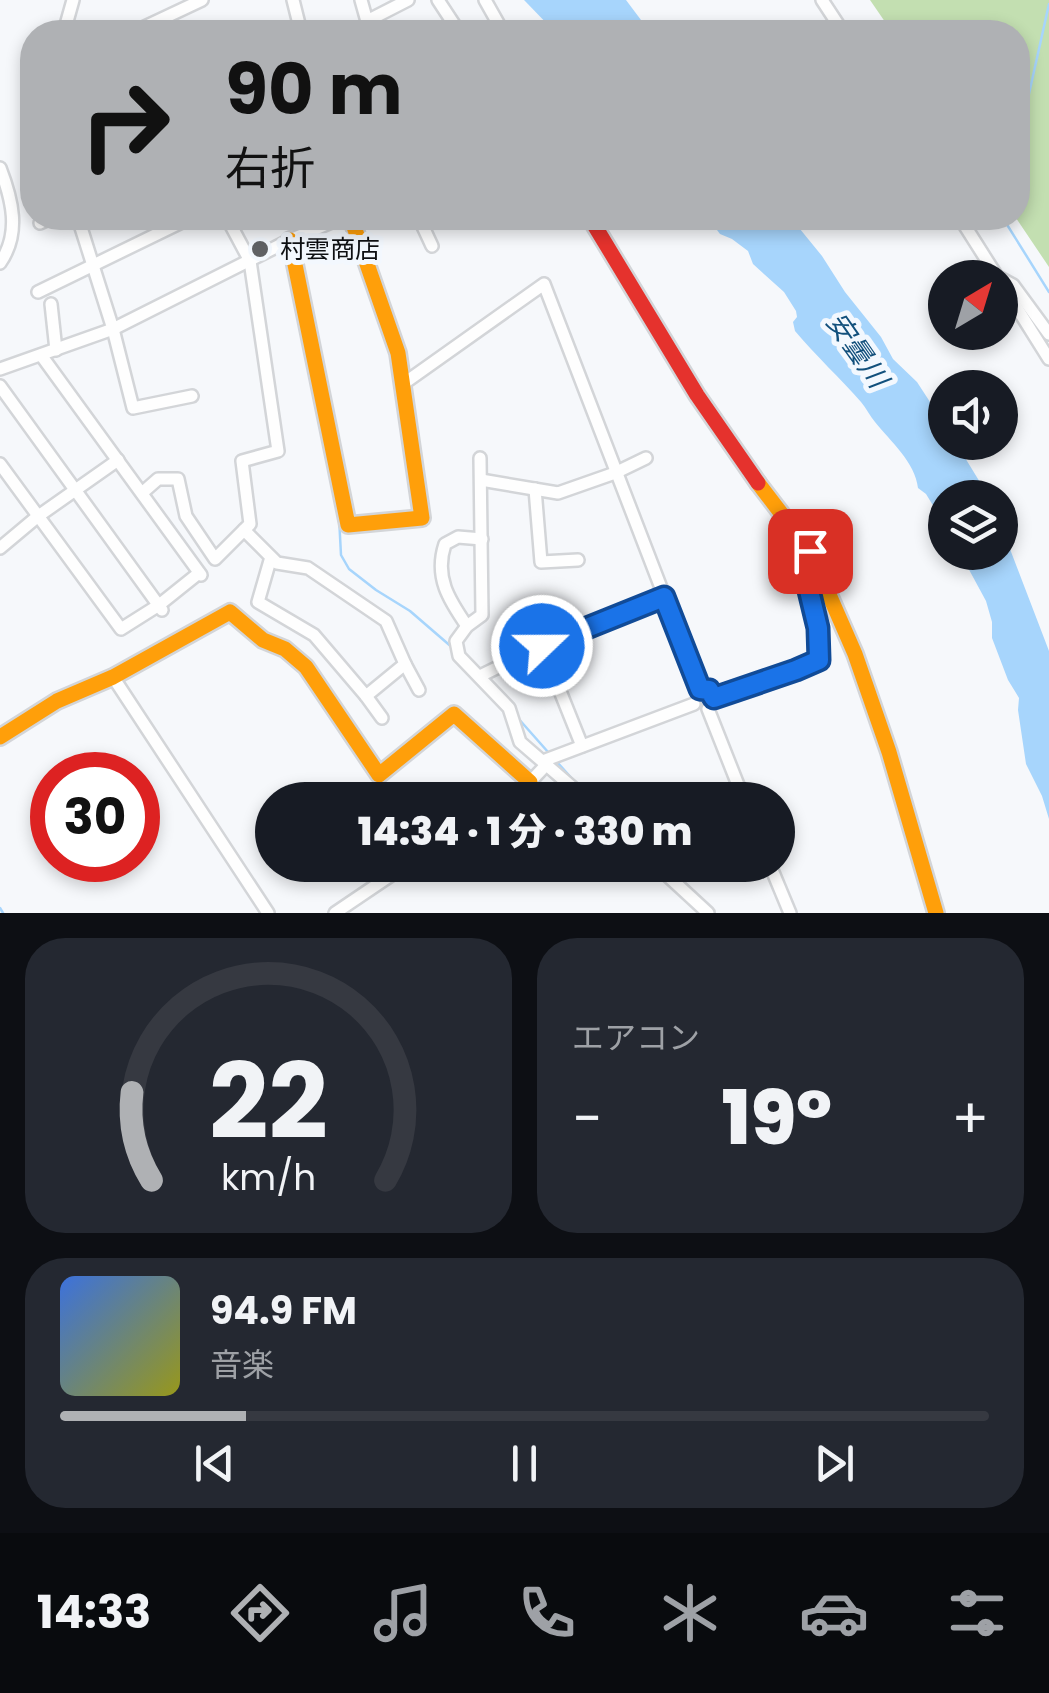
<!DOCTYPE html>
<html lang="ja">
<meta charset="utf-8">
<style>
:root{--surface:#171b24;--page:#242831;--text:#f1f3f6;--muted:#9ea1a6;--line:#363941;--accent:#afb1b4}
body{margin:0;font-family:Poppins,"Noto Sans JP",sans-serif;background:var(--page);color:var(--text);height:100vh;display:flex;flex-direction:column;font-size:38px;white-space:nowrap}
*{box-sizing:border-box;margin:0}
p{font-size:32px;color:var(--muted)}
.icon{flex:none;width:55px;height:55px;fill:none;stroke:currentColor;stroke-width:2;stroke-linecap:round;stroke-linejoin:round}
.map{position:relative;height:913px;overflow:hidden}
.drawer{display:flex;flex-direction:column;gap:25px;padding:25px;background:#0d0f14;flex:1}
.drawer>*{flex:none}
.top-card{position:absolute;left:20px;top:20px;width:1010px;height:210px;border-radius:40px;box-shadow:0 5px 15px #0003;background:#afb1b4;color:#111;overflow:hidden}
.needle{width:65px;rotate:38deg}
.buttons{position:absolute;left:928px;top:260px;display:grid;gap:20px}
.buttons a{display:grid;place-items:center;width:90px;height:90px;border-radius:50%;background:var(--surface);box-shadow:0 5px 15px #0003;font-size:50px}
.speed{position:absolute;left:30px;top:752px;display:flex;gap:20px;font-size:50px;font-weight:700;text-align:center}
.speed>*{display:grid;place-content:center;width:130px;height:130px;border-radius:50%;background:var(--surface);box-shadow:0 5px 15px #0003;line-height:1}
.speed .limit{border:15px solid #d22;background:#fff;color:#111}
.pin{position:absolute;display:grid;place-items:center;width:85px;height:85px;color:#fff;margin:-42px;border-radius:20px;box-shadow:0 5px 15px #0006}
.me{position:absolute;width:110px;margin:-55px;rotate:68deg;stroke-linejoin:round;filter:drop-shadow(0 0 8px #0008)}
.turn{display:flex;align-items:center;gap:35px;height:210px;padding:0 40px;font-size:45px}
.turn .icon{width:130px;height:130px;stroke-width:2.5}
.turn b{display:block;font-size:70px;line-height:85px}
.big{font-size:75px;font-weight:800;line-height:1.1}
.drawer .card{flex:1;display:flex;flex-direction:column;justify-content:center;gap:15px;min-width:0;padding:0 35px;border-radius:40px;background:var(--page)}
.drawer .dial{align-items:center;gap:0}
.dial svg{height:260px;overflow:visible;fill:none;stroke:var(--line);stroke-width:7;stroke-linecap:round;text-anchor:middle}
.dial text{fill:var(--text);stroke:none}
.song{display:flex;align-items:center;gap:30px}
.cover{width:120px;height:120px;border-radius:15px;background:linear-gradient(135deg,hsl(220 70% 55%),hsl(60 70% 35%))}
.played{height:10px;border-radius:5px;background:linear-gradient(90deg,var(--accent) 20%,var(--line) 20%)}
.keys{display:flex;justify-content:space-around;direction:ltr}
.heat{display:flex;justify-content:space-between;align-items:center;font-size:55px;direction:ltr}
.drawer .tiles{flex:1;display:grid;gap:25px;grid-template-columns:1fr 1fr}
.card:last-child{grid-column:span 2}
.trip{position:absolute;left:255px;top:782px;width:540px;height:100px;border-radius:50px;background:var(--surface);box-shadow:0 5px 15px #0003;font-weight:800;line-height:100px;text-align:center}
.tabs{display:flex;height:160px;justify-content:space-around;align-items:center;background:#090b0e;color:var(--muted)}
.tabs .icon{width:70px;height:70px}
.tabs .current{color:var(--accent)}
.tabs b{font-size:45px;color:var(--text)}
.map>svg:first-child{display:block}
.forest{fill:#c3dfb1}
.water{fill:#a7d5fc}
.lines{fill:none;stroke-linecap:round;stroke-linejoin:round}
.stream{stroke:#a7d5fc;stroke-width:2.5}
.street-casing{stroke:#d3d5d8;stroke-width:16}
.slow-casing{stroke:#d3d5d8;stroke-width:20}
.jam-casing{stroke:#d3d5d8;stroke-width:20}
.street{stroke:#fefefe;stroke-width:11}
.slow{stroke:#ff9f0a;stroke-width:15}
.jam{stroke:#e5322d;stroke-width:15}
.route-casing{stroke:#114b97;stroke-width:25}
.route{stroke:#1a73e8;stroke-width:18}
.poi-dot{fill:#5f6164;stroke:#f3f8fe;stroke-width:4}
.labels{text-anchor:middle;dominant-baseline:central;stroke-width:10;stroke-linejoin:round;paint-order:stroke}
.poi-label{font-size:25px;fill:#0e1013;stroke:#f3f8fe;text-anchor:start}
.water-label{font-size:28px;font-style:italic;fill:#12507c;stroke:#f3f8fe}
</style>
<div class="map">
<svg width="1049" height="913" viewBox="0 0 1049 913">
<rect width="100%" height="100%" fill="#f6f8fb"/>
<polygon class="forest" points="870,0 1049,0 1049,267 1016,218 1018,218 1018,32 892,32"/>
<g class="water">
<polygon points="524,0 626,0 650,32 555,32"/>
<path d="M689 218H791L822 256 845 292 881 337 893 359 917 382 945 425V442L956 443 989 497 945 498V525L926 494 918 488C915 462 891 442 875 422 870 416 866 408 861 402 840 378 816 356 795 331L793 322 797 317 796 311 784 292 753 264 748 251 732 239 720 234 714 226Z"/>
<polygon points="1000,523 1049,651 1049,819 1042,796 1026,764 1018,710 1019,698 1008,680 992,638 992,622 986,601 960,553 1000,552"/>
</g>
<g class="lines">
<g class="stream">
<polyline points="1018,143 1049,4"/>
<polyline points="1005,218 1006,223 1049,292"/>
<polyline points="339,517 341,555 349,569 376,590 410,611 454,649"/>
<polyline points="517,717 548,752"/>
<polyline points="557,762 575,782"/>
<polyline points="0,908 3,913"/>
</g>
<defs>
<g id="street">
<polyline points="293,0 301,32"/>
<polyline points="361,0 370,32"/>
<polyline points="438,0 459,32"/>
<polyline points="485,0 503,32"/>
<polyline points="822,0 843,32"/>
<polyline points="367,21 408,0"/>
<polyline points="64,32 73,0"/>
<polyline points="134,32 202,0"/>
<path d="M0 168C12 199 21 233 0 263"/>
<polyline points="78,218 113,329 133,408 192,396"/>
<polyline points="419,218 432,246"/>
<polyline points="960,218 998,278"/>
<polyline points="40,223 51,218"/>
<polyline points="1000,278 1013,285 1049,334"/>
<polyline points="1000,281 1049,359"/>
<polyline points="38,292 190,218"/>
<polyline points="51,304 56,350"/>
<polyline points="41,355 201,575"/>
<polyline points="0,369 113,329 290,240 341,218"/>
<polyline points="403,384 544,284 700,689"/>
<polyline points="0,386 162,610"/>
<polyline points="480,458 482,615 467,626 456,641 459,656 509,708 520,742 587,800"/>
<polyline points="0,464 121,629 159,605 199,573"/>
<polyline points="481,480 558,493 615,473 646,458"/>
<polyline points="535,489 541,562 578,560"/>
<polyline points="142,493 158,479 178,479 186,516 215,559 250,524 242,461 278,451 250,261 227,218"/>
<polyline points="244,530 277,563 308,568 386,621 405,664 366,696 314,635 258,602 271,557"/>
<polyline points="0,548 37,517 118,460"/>
<path d="M467 626C449 600 434 577 445 544L458 537 482 539"/>
<polyline points="542,646 582,746"/>
<polyline points="405,664 419,690"/>
<polyline points="480,676 542,646 664,597"/>
<polyline points="113,677 268,913"/>
<polyline points="366,696 382,718"/>
<polyline points="714,698 795,670 819,659 818,628 805,574 810,551"/>
<polyline points="708,709 744,800"/>
<polyline points="543,761 694,704"/>
<polyline points="503,800 530,782 547,764"/>
<polyline points="656,865 708,913"/>
<polyline points="770,865 790,913"/>
<polyline points="335,913 406,865"/>
</g>
<g id="slow">
<polyline points="290,240 348,525 422,518 398,353 351,218"/>
<polyline points="758,483 810,551 855,654 889,752 936,913"/>
<polyline points="0,737 57,701 113,677 230,612 263,640 285,649 306,667 379,775 454,714 530,782"/>
</g>
<polyline id="jam" points="590,218 697,395 758,483"/>
</defs>
<use href="#street" class="street-casing"/>
<use href="#slow" class="slow-casing"/>
<use href="#jam" class="jam-casing"/>
<use href="#street" class="street"/>
<use href="#slow" class="slow"/>
<use href="#jam" class="jam"/>
</g>
<g class="lines">
<defs>
<polyline id="route" points="542,646 664,597 700,689 709,690 714,698 796,670 819,660 818,628 805,574 810,551"/>
</defs>
<use href="#route" class="route-casing"/>
<use href="#route" class="route"/>
</g>
<circle class="poi-dot" cx="260" cy="249" r="10"/>
<g class="labels">
<g class="poi-label">
<text x="280" y="249">村雲商店</text>
</g>
<g class="water-label">
<text transform="translate(857 350) rotate(55)">安曇川</text>
</g>
</g>
</svg>
<div class="buttons">
<a><svg class="needle" viewBox="-14 -14 28 28"><path d="M0-13l5 13h-10z" fill="#e53935"/><path d="M0 13l5-13h-10z" fill="#9ea1a6"/></svg></a>
<a><svg class="icon" aria-label="sound" viewBox="0 0 24 24"><path d="M4 9h4l5-4v14l-5-4H4zM17 9q2 3 0 6"/></svg></a>
<a><svg class="icon" aria-label="layers" viewBox="0 0 24 24"><path d="M12 4l9 5-9 5-9-5zM3 14l9 5 9-5"/></svg></a>
</div>
<div class="speed"><div class="limit">30</div></div>
<div class="pin" style="left:810px;top:551px;background:#d93025"><svg class="icon" aria-label="arrive" viewBox="0 0 24 24"><path d="M6 21V4h12l-3 4 3 4H6"/></svg></div>
<svg class="me" style="left:542px;top:646px" viewBox="-20 -20 40 40"><circle r="17" fill="#1a73e8" stroke="#fff" stroke-width="3"/><path d="M0-11L8 9 0 5-8 9z" fill="#fff"/></svg>
<div class="trip">14:34 · 1 分 · 330 m</div>
<div class="top-card">
<div class="turn"><svg class="icon" aria-label="right" viewBox="0 0 24 24"><path d="M7 20v-9h11M14 6l5 5-5 5"/></svg><div><b>90 m</b>右折</div></div>
</div>
</div>
<section class="drawer">
<div class="tiles">
<div class="card dial"><svg viewBox="0 0 100 80">
<path d="M14 69A42 42 0 1 1 86 69"/>
<path d="M14 69A42 42 0 0 1 8 42" stroke="#afb1b4"/>
<text x="50" y="56" font-size="32" font-weight="700">22</text>
<text x="50" y="72" font-size="11">km/h</text>
</svg></div>
<div class="card"><p>エアコン</p>
<div class="heat"><a>−</a><b class="big">19°</b><a>+</a></div>
</div>
<div class="card">
<div class="song"><i class="cover"></i><div><b>94.9 FM</b><p>音楽</p></div></div>
<div class="played"></div>
<div class="keys"><svg class="icon" aria-label="previous" viewBox="0 0 24 24"><path d="M18 5L8 12l10 7zM5 5v14"/></svg><svg class="icon" aria-label="pause" viewBox="0 0 24 24"><path d="M8 5v14M16 5v14"/></svg><svg class="icon" aria-label="next" viewBox="0 0 24 24"><path d="M6 5l10 7-10 7zM19 5v14"/></svg></div>
</div>
</div>
</section>
<nav class="tabs">
<b>14:33</b>
<svg class="icon current" aria-label="directions" viewBox="0 0 24 24"><path d="M12 3l9 9-9 9-9-9zM9 14v-3h6M13 9l2 2-2 2"/></svg>
<svg class="icon" aria-label="music" viewBox="0 0 24 24"><path d="M9 18V5l10-2v13"/><circle cx="6" cy="18" r="3"/><circle cx="16" cy="16" r="3"/></svg>
<svg class="icon" aria-label="phone" viewBox="0 0 24 24"><path d="M5 4h4l2 5-3 2q2 4 5 5l2-3 5 2v4C11 20 4 13 5 4z"/></svg>
<svg class="icon" aria-label="climate" viewBox="0 0 24 24"><path d="M12 3v18M4 7l16 10M4 17L20 7"/></svg>
<svg class="icon" aria-label="car" viewBox="0 0 24 24"><path d="M5 17H2v-5l4-1 3-4h7l3 4 3 1v5h-3M9 17h6M6 11h13"/><circle cx="7" cy="17" r="2"/><circle cx="17" cy="17" r="2"/></svg>
<svg class="icon" aria-label="filters" viewBox="0 0 24 24"><path d="M4 7h16M4 17h16"/><circle cx="9" cy="7" r="2"/><circle cx="15" cy="17" r="2"/></svg>
</nav>
